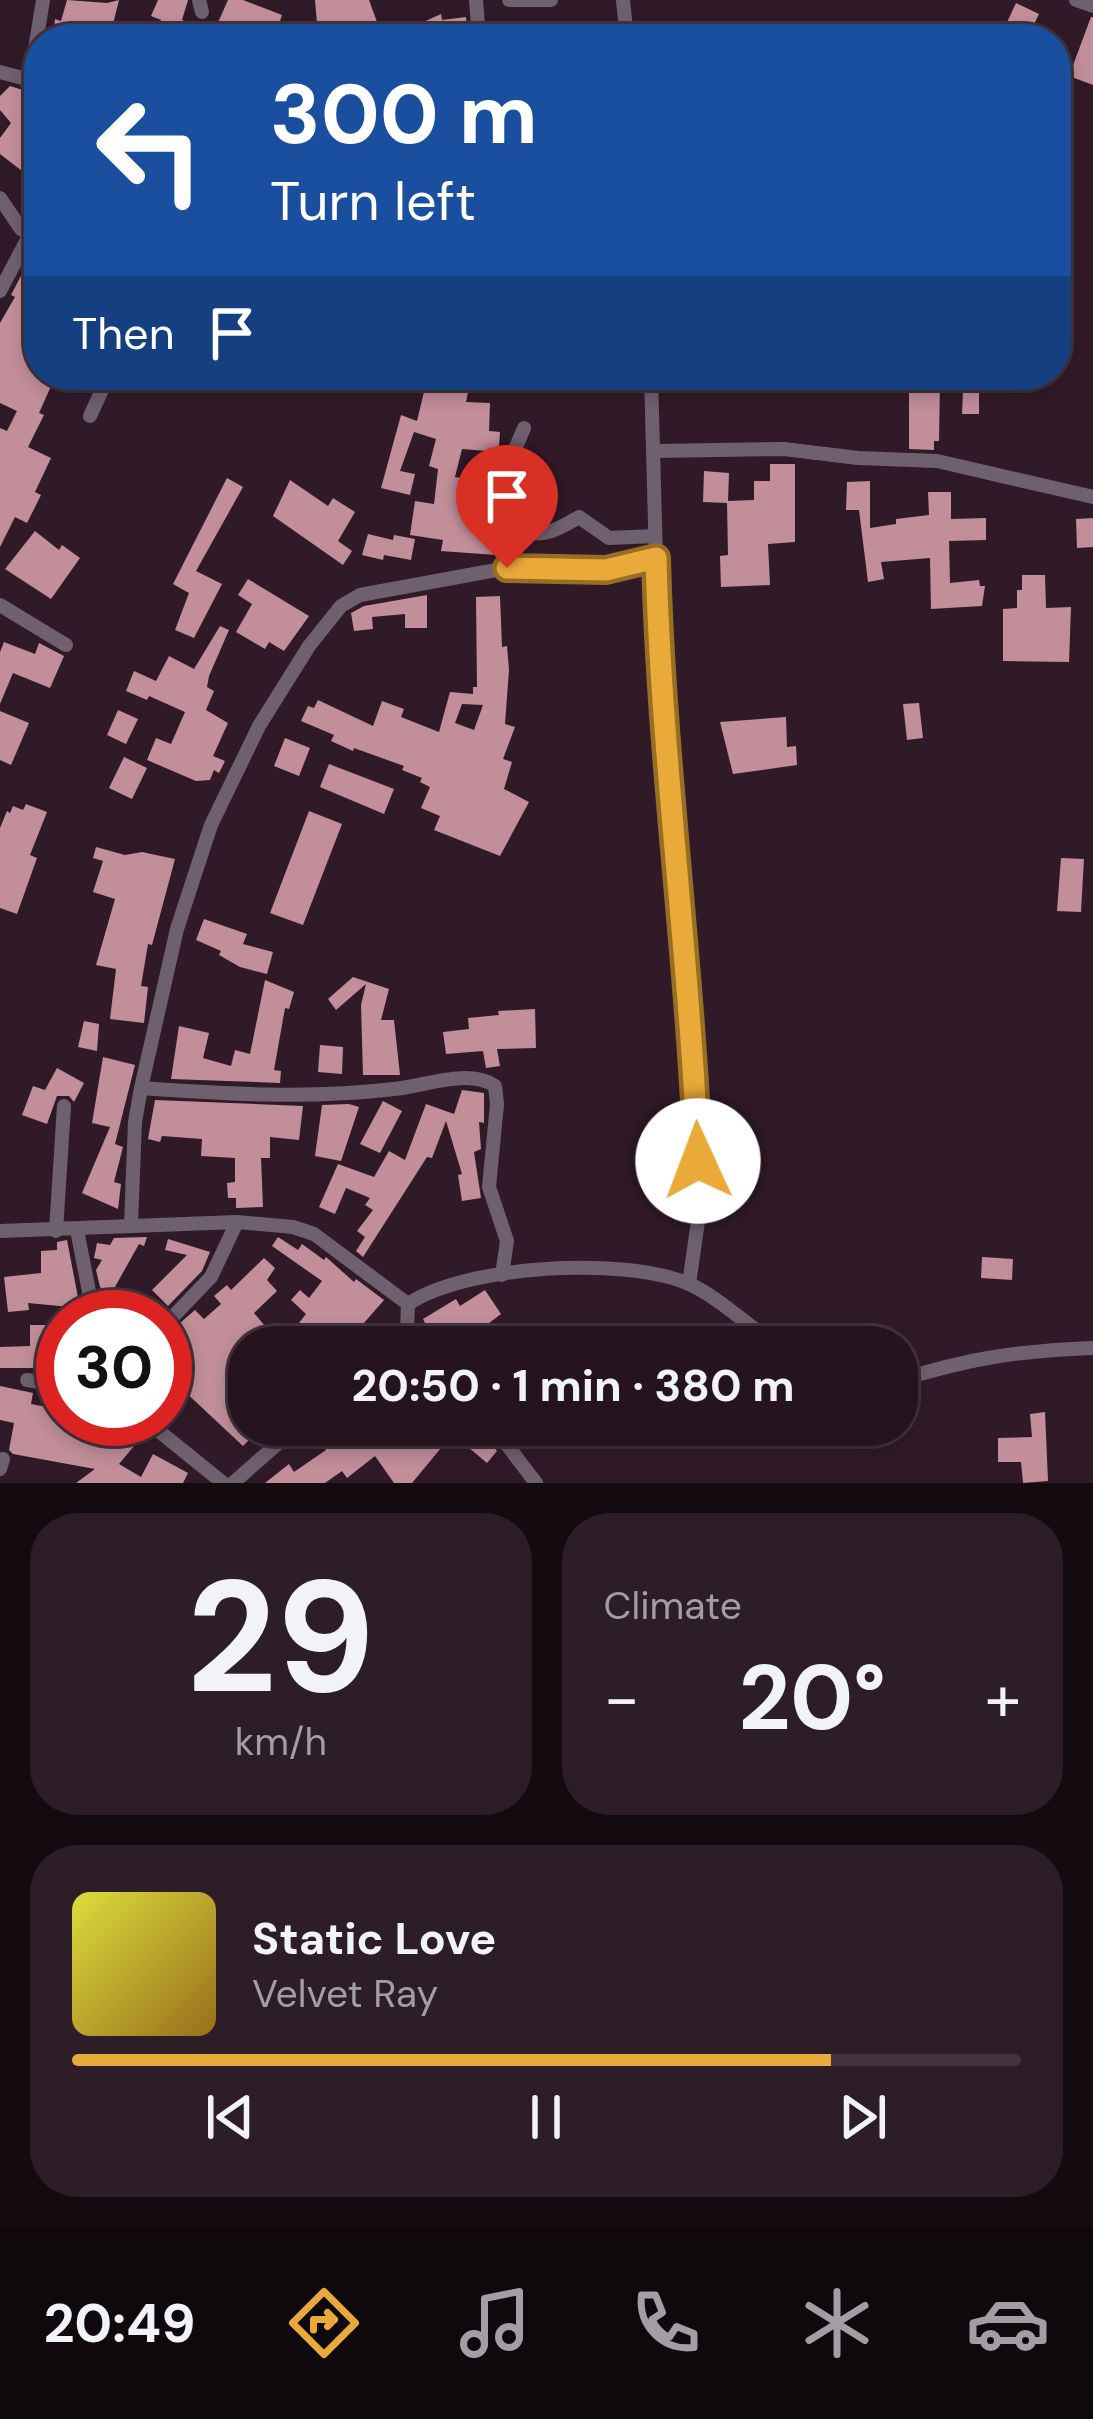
<!DOCTYPE html>
<meta charset="utf-8">
<style>
:root{--surface:#25141e;--page:#2d1d27;--text:#f1f3f6;--muted:#a39ea4;--line:#42333c;--accent:#eaaa39}
body{margin:0;font-family:"DM Sans",sans-serif;background:var(--page);color:var(--text);height:100vh;display:flex;flex-direction:column;font-size:45px;white-space:nowrap}
*{box-sizing:border-box;margin:0}
p{font-size:39px;color:var(--muted)}
.icon{flex:none;width:66px;height:66px;fill:none;stroke:currentColor;stroke-width:2;stroke-linecap:round;stroke-linejoin:round}
.map{position:relative;height:1483px;overflow:hidden}
.details{display:flex;flex-direction:column;gap:30px;padding:30px;background:#140b10;flex:1}
.details>*{flex:none}
.top-card{position:absolute;left:24px;top:24px;width:1047px;height:366px;border-radius:48px;box-shadow:0 6px 18px #0003,0 0 0 3px var(--line);background:#1a4fa0;color:#fff;overflow:hidden}
.speed{position:absolute;left:36px;top:1290px;display:flex;gap:24px;font-size:60px;font-weight:700;text-align:center}
.speed>*{display:grid;place-content:center;width:156px;height:156px;border-radius:50%;background:var(--surface);box-shadow:0 6px 18px #0003,0 0 0 3px var(--line);line-height:1}
.speed .limit{border:18px solid #d22;background:#fff;color:#111}
.pin{position:absolute;display:grid;place-items:center;width:102px;height:102px;color:#fff;margin:-123px -51px;border-radius:50% 50% 50% 0;rotate:-45deg;box-shadow:0 0 12px #0007}
.pin .icon{rotate:45deg}
.me{position:absolute;width:132px;margin:-66px;rotate:358deg;stroke-linejoin:round;filter:drop-shadow(0 0 9px #0008)}
.turn{display:flex;align-items:center;gap:42px;height:252px;padding:0 48px;font-size:54px}
.turn .icon{width:156px;height:156px;stroke-width:2.5}
.turn b{display:block;font-size:84px;line-height:102px}
.then{display:flex;align-items:center;height:114px;padding:0 48px;background:#0003;gap:24px;font-size:45px}
.big{font-size:90px;font-weight:700;line-height:1.1}
.details .card{flex:1;display:flex;flex-direction:column;justify-content:center;gap:18px;min-width:0;padding:0 42px;border-radius:48px;background:var(--page)}
.details .dial{align-items:center;gap:0}
.dial b{font-size:156px;line-height:1}
.song{display:flex;align-items:center;gap:36px}
.cover{width:144px;height:144px;border-radius:18px;background:linear-gradient(135deg,hsl(60 70% 55%),hsl(40 70% 35%))}
.played{height:12px;border-radius:6px;background:linear-gradient(90deg,var(--accent) 80%,var(--line) 80%)}
.keys{display:flex;justify-content:space-around;direction:ltr}
.heat{display:flex;justify-content:space-between;align-items:center;font-size:66px;direction:ltr}
.details .tiles{flex:1;display:grid;gap:30px;grid-template-columns:1fr 1fr}
.card:last-child{grid-column:span 2}
.trip{position:absolute;left:228px;top:1326px;width:690px;height:120px;border-radius:48px;background:var(--surface);box-shadow:0 6px 18px #0003,0 0 0 3px var(--line);font-weight:700;line-height:120px;text-align:center}
.menu{display:flex;height:192px;justify-content:space-around;align-items:center;background:#0f080c;color:var(--muted)}
.menu .icon{width:84px;height:84px}
.menu .selected{color:var(--accent)}
.menu b{font-size:54px;color:var(--text)}
.map>svg:first-child{display:block}
.building{fill:#c18e9a;fill-rule:evenodd}
.lines{fill:none;stroke-linecap:round;stroke-linejoin:round}
.minor{stroke:#6f606f;stroke-width:14}
.route-casing{stroke:#986e25;stroke-width:30}
.route{stroke:#eaaa39;stroke-width:21}
</style>
<div class="map">
<svg width="1093" height="1483" viewBox="0 0 1093 1483">
<rect width="100%" height="100%" fill="#311a28"/>
<g class="building">
<polygon points="67,0 107,3 119,0 113,24 128,28 126,39 108,39 110,32 80,24 78,39 53,39 55,19 61,21"/>
<polygon points="158,0 188,0 182,20 201,28 196,39 177,39 163,33 165,29 159,26 161,20 151,16"/>
<polygon points="228,0 243,0 282,15 274,39 221,39 224,30 216,27"/>
<polygon points="315,0 369,0 377,22 351,32 347,22 317,24"/>
<polygon points="1016,3 1039,14 1029,35 1024,33 1021,39 964,39 972,22 1001,35"/>
<polygon points="441,14 442,20 466,17 468,39 386,39"/>
<polygon points="1091,17 1093,17 1093,85 1069,76"/>
<polygon points="10,86 26,91 35,100 29,105 39,113 39,123 25,141 39,152 39,184 0,154 0,138 11,123 0,110 0,96"/>
<polygon points="39,256 39,375 56,375 39,413 44,415 28,447 51,458 35,492 41,495 27,523 15,517 0,547 0,428 7,431 17,411 0,403 0,323 15,297 11,295 24,270 28,272"/>
<polygon points="428,375 470,382 466,402 490,403 489,431 500,432 496,486 484,485 486,451 462,449 455,477 475,480 471,510 498,512 496,555 441,551 443,540 410,535 415,501 434,504 438,469 429,466 436,439 414,432 400,471 415,474 410,495 381,488 401,415 417,421"/>
<polygon points="969,375 979,375 979,414 962,414 963,390 969,390"/>
<polygon points="909,379 940,380 939,441 934,441 934,450 909,449"/>
<polygon points="770,464 795,464 795,542 768,544 770,585 721,587 720,556 728,555 727,503 703,502 704,471 729,473 728,501 754,500 754,481 770,481"/>
<polygon points="227,478 243,487 196,571 222,584 194,638 175,630 189,593 173,584"/>
<polygon points="290,480 328,506 333,498 355,512 338,541 352,551 343,565 273,516"/>
<polygon points="870,481 870,528 896,524 896,519 929,515 928,492 951,492 951,519 986,518 986,540 949,541 950,583 979,580 980,586 985,586 982,606 931,609 930,558 881,562 884,579 868,582 859,510 846,510 847,482"/>
<polygon points="1093,518 1093,547 1077,548 1076,519"/>
<polygon points="35,531 59,550 62,545 80,558 51,599 5,569"/>
<polygon points="368,534 393,540 394,535 415,539 411,560 384,555 383,560 362,555"/>
<polygon points="1022,575 1045,575 1046,608 1071,607 1069,662 1003,661 1003,609 1017,608 1017,590 1022,590"/>
<polygon points="248,579 309,616 284,651 269,642 265,649 236,632 252,604 238,595"/>
<polygon points="427,595 427,628 405,628 405,614 372,617 373,629 354,631 351,613 364,606"/>
<path d="M500 596 502 647 507 646 509 670 505 724 515 727 503 759 512 762 504 789 529 802 500 856 434 830 440 816 421 808 430 787 420 782 422 778 402 770 404 766 354 748 353 751 331 741 334 735 301 721 308 706 314 708 318 700 373 726 382 701 404 709 401 717 439 732 450 692 473 694V687H477L476 597ZM462 704 483 705 474 730 455 723Z"/>
<polygon points="220,626 229,630 209,676 207,687 214,691 206,710 228,723 213,756 225,761 219,773 214,770 210,780 196,781 147,760 156,738 171,744 185,712 149,696 147,700 126,691 134,671 156,681 169,656 194,669"/>
<polygon points="4,642 35,654 39,643 64,656 50,688 13,673 0,704 0,652"/>
<polygon points="919,703 923,738 907,740 903,704"/>
<polygon points="118,710 138,719 126,744 107,735"/>
<polygon points="0,711 29,723 11,765 0,760"/>
<polygon points="786,717 787,747 796,746 797,765 733,774 720,722"/>
<polygon points="285,738 310,748 299,776 274,766"/>
<polygon points="124,757 147,768 132,799 109,788"/>
<polygon points="329,764 394,789 384,814 320,787"/>
<polygon points="26,804 47,812 30,855 37,858 17,914 0,908 0,828 7,811 10,813 13,806 23,810"/>
<polygon points="309,811 342,824 303,925 270,913"/>
<polygon points="96,847 125,855 142,852 175,859 152,945 148,944 141,986 148,987 144,1023 110,1019 116,969 96,965 115,899 93,892 103,861 93,858"/>
<polygon points="1061,858 1084,859 1081,912 1057,911"/>
<polygon points="204,919 247,934 243,944 273,952 267,974 240,967 219,955 221,951 196,940"/>
<polygon points="353,977 389,989 381,1020 394,1020 400,1075 363,1075 361,1005 366,984 336,1010 328,999"/>
<polygon points="265,980 294,992 289,1009 285,1008 274,1070 281,1071 280,1083 171,1079 179,1026 209,1033 203,1058 231,1066 235,1050 250,1054"/>
<polygon points="535,1009 536,1048 497,1049 500,1066 486,1068 483,1051 446,1054 443,1032 469,1029 468,1018 499,1015 498,1011"/>
<polygon points="84,1021 99,1024 97,1051 78,1047"/>
<polygon points="320,1045 343,1047 342,1074 318,1072"/>
<polygon points="103,1057 135,1065 115,1144 123,1147 114,1182 121,1184 118,1209 82,1193 110,1127 92,1123"/>
<polygon points="57,1068 84,1083 74,1102 69,1096 57,1096 47,1124 22,1115 33,1086 45,1090"/>
<polygon points="462,1090 484,1093 484,1123 479,1122 481,1149 474,1152 481,1198 462,1201 458,1175 462,1174 446,1121 432,1158 427,1157 363,1257 356,1251 365,1237 357,1231 373,1210 365,1205 370,1198 346,1188 335,1214 319,1207 338,1164 374,1177 389,1151 405,1160 426,1104 454,1114"/>
<polygon points="155,1100 303,1106 299,1140 270,1137 270,1158 261,1158 263,1207 236,1208 236,1198 228,1198 227,1183 235,1182 235,1158 201,1156 202,1139 162,1136 160,1142 148,1139"/>
<polygon points="383,1101 402,1111 380,1153 360,1144"/>
<polygon points="349,1104 359,1107 341,1161 315,1156 322,1105"/>
<polygon points="147,1237 144,1246 139,1244 111,1294 100,1287 96,1270 102,1260 94,1258 97,1243 110,1245 114,1238"/>
<polygon points="278,1237 298,1250 302,1244 324,1260 326,1257 354,1282 356,1279 384,1300 343,1347 297,1347 305,1336 295,1328 306,1314 291,1300 300,1290 309,1298 322,1281 272,1246"/>
<polygon points="168,1239 210,1252 202,1271 168,1306 152,1290 187,1255 165,1250"/>
<polygon points="67,1240 80,1308 28,1303 29,1310 8,1312 4,1277 41,1273 41,1251 57,1250 57,1242"/>
<polygon points="982,1257 1013,1259 1012,1280 981,1278"/>
<polygon points="264,1258 275,1268 267,1280 277,1291 254,1313 265,1326 258,1332 275,1347 249,1347 249,1396 241,1407 249,1415 249,1425 264,1425 243,1446 181,1388 165,1408 165,1336 195,1310 204,1319 221,1304 214,1296 227,1285 231,1290"/>
<polygon points="485,1290 501,1314 472,1336 454,1347 453,1338 446,1342 436,1325 428,1329 423,1319 456,1299 460,1306"/>
<polygon points="30,1325 63,1325 63,1368 0,1368 0,1347 30,1346"/>
<polygon points="0,1386 33,1393 31,1404 63,1410 63,1429 86,1433 89,1419 117,1419 117,1433 134,1446 119,1464 141,1477 153,1454 188,1473 183,1483 76,1483 95,1469 13,1454 9,1450 14,1423 0,1420"/>
<polygon points="1045,1412 1048,1481 1023,1483 1021,1462 998,1462 998,1438 1032,1437 1030,1414"/>
<polygon points="352,1425 460,1425 412,1483 394,1483 375,1456 347,1478 342,1471 325,1483 265,1483 289,1464 294,1472 326,1450 324,1447"/>
<polygon points="482,1431 497,1451 487,1463 468,1447"/>
</g>
<g class="lines">
<g class="minor">
<polyline points="199,0 202,12"/>
<polyline points="476,0 479,39"/>
<polyline points="509,0 551,0"/>
<polyline points="623,0 627,39"/>
<polyline points="1076,0 1093,6"/>
<polyline points="0,72 30,80 43,0"/>
<polyline points="0,198 21,229 39,239"/>
<polyline points="0,291 29,236"/>
<polyline points="651,375 658,634 692,1023 700,1207 689,1284"/>
<polyline points="90,416 109,375"/>
<path d="M524 428 513 454 517 526C539 542 558 529 579 517L609 538 655 536"/>
<polyline points="655,451 784,449 858,458 937,461 1093,497"/>
<polyline points="0,605 66,645"/>
<path d="M141 1088C225 1094 310 1099 394 1089 424 1086 469 1068 495 1086L497 1104 489 1187 507 1241 502 1275"/>
<polyline points="131,1224 135,1122 141,1088 177,929 211,825 259,726 309,646 341,606 360,595 507,568 606,570 656,558"/>
<polyline points="77,1230 94,1317"/>
<polyline points="0,1231 237,1222 293,1227 314,1234 408,1304"/>
<polyline points="56,1231 64,1106"/>
<path d="M408 1304C466 1265 624 1256 689 1284 719 1297 751 1329 780 1347"/>
<polyline points="165,1325 211,1277 237,1222"/>
<polyline points="407,1329 421,1347"/>
<polyline points="387,1347 407,1329 408,1304"/>
<polyline points="27,1380 63,1386"/>
<path d="M897 1381C969 1358 1017 1351 1093 1348"/>
<polyline points="144,1419 223,1483"/>
<polyline points="492,1425 536,1483"/>
<polyline points="0,1469 3,1459"/>
<polyline points="233,1483 299,1425"/>
</g>
</g>
<g class="lines">
<defs>
<path id="route" d="M507 568 606 570 656 558C661 759 690 959 698 1161"/>
</defs>
<use href="#route" class="route-casing"/>
<use href="#route" class="route"/>
</g>
</svg>
<div class="speed"><div class="limit">30</div></div>
<div class="pin" style="left:507px;top:568px;background:#d93025"><svg class="icon" aria-label="arrive" viewBox="0 0 24 24"><path d="M6 21V4h12l-3 4 3 4H6"/></svg></div>
<svg class="me" style="left:698px;top:1161px" viewBox="-20 -20 40 40"><circle r="19" fill="#fff"/><path d="M0-13L10 11 0 6-10 11z" fill="#eaaa39"/></svg>
<div class="trip">20:50 · 1 min · 380 m</div>
<div class="top-card">
<div class="turn"><svg class="icon" aria-label="left" viewBox="0 0 24 24"><path d="M17 20v-9H6M10 6l-5 5 5 5"/></svg><div><b>300 m</b>Turn left</div></div>
<div class="then">Then<svg class="icon" aria-label="arrive" viewBox="0 0 24 24"><path d="M6 21V4h12l-3 4 3 4H6"/></svg></div>
</div>
</div>
<section class="details">
<div class="tiles">
<div class="card dial"><b>29</b><p>km/h</p></div>
<div class="card"><p>Climate</p>
<div class="heat"><a>−</a><b class="big">20°</b><a>+</a></div>
</div>
<div class="card">
<div class="song"><i class="cover"></i><div><b>Static Love</b><p>Velvet Ray</p></div></div>
<div class="played"></div>
<div class="keys"><svg class="icon" aria-label="previous" viewBox="0 0 24 24"><path d="M18 5L8 12l10 7zM5 5v14"/></svg><svg class="icon" aria-label="pause" viewBox="0 0 24 24"><path d="M8 5v14M16 5v14"/></svg><svg class="icon" aria-label="next" viewBox="0 0 24 24"><path d="M6 5l10 7-10 7zM19 5v14"/></svg></div>
</div>
</div>
</section>
<nav class="menu">
<b>20:49</b>
<svg class="icon selected" aria-label="directions" viewBox="0 0 24 24"><path d="M12 3l9 9-9 9-9-9zM9 14v-3h6M13 9l2 2-2 2"/></svg>
<svg class="icon" aria-label="music" viewBox="0 0 24 24"><path d="M9 18V5l10-2v13"/><circle cx="6" cy="18" r="3"/><circle cx="16" cy="16" r="3"/></svg>
<svg class="icon" aria-label="phone" viewBox="0 0 24 24"><path d="M5 4h4l2 5-3 2q2 4 5 5l2-3 5 2v4C11 20 4 13 5 4z"/></svg>
<svg class="icon" aria-label="climate" viewBox="0 0 24 24"><path d="M12 3v18M4 7l16 10M4 17L20 7"/></svg>
<svg class="icon" aria-label="car" viewBox="0 0 24 24"><path d="M5 17H2v-5l4-1 3-4h7l3 4 3 1v5h-3M9 17h6M6 11h13"/><circle cx="7" cy="17" r="2"/><circle cx="17" cy="17" r="2"/></svg>
</nav>
